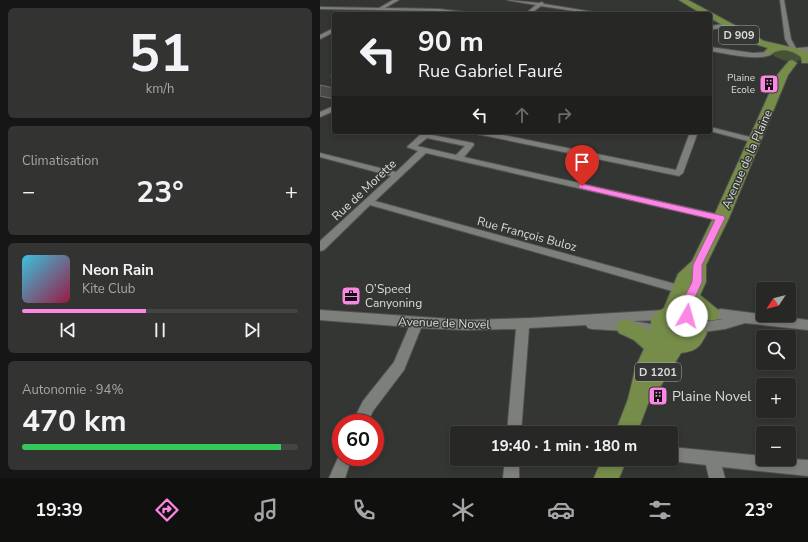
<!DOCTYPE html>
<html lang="fr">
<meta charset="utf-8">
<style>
:root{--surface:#272826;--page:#333432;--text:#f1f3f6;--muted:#a4a6a7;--line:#434443;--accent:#fc86e4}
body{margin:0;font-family:"Nunito Sans",sans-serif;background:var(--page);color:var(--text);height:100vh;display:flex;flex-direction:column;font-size:15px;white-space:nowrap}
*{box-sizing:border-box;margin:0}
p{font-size:13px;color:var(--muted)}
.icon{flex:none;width:22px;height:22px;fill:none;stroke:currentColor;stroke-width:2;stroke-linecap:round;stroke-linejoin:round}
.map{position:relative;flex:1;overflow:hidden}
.details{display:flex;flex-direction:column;gap:8px;padding:8px;background:#151615;width:320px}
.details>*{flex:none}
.top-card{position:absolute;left:12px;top:12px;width:380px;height:122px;border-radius:4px;box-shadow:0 2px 6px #0003,0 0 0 1px var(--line);background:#272826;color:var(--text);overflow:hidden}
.needle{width:26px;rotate:234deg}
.tools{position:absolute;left:436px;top:282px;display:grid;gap:8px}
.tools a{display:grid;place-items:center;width:40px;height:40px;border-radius:4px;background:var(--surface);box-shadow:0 2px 6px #0003,0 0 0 1px var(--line);font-size:20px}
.speed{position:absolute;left:12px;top:414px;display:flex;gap:8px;font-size:20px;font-weight:700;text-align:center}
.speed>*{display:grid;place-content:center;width:52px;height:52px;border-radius:50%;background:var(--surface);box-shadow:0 2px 6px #0003,0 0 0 1px var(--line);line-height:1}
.speed .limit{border:6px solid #d22;background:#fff;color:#111}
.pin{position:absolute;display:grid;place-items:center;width:34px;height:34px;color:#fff;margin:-41px -17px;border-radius:50% 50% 50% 0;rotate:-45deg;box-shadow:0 0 4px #0007}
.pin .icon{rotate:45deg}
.me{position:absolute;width:44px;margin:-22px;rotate:7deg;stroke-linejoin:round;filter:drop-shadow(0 0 3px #0008)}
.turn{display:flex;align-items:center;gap:14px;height:84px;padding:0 20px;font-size:18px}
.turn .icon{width:52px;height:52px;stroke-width:2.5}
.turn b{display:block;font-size:28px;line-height:34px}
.lanes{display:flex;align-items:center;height:38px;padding:0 20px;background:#0003;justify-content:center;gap:20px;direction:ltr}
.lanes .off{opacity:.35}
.big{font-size:30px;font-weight:700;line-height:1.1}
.details .widget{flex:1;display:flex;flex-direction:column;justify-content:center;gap:6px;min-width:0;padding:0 14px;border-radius:6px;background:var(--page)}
.details .dial{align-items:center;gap:0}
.dial b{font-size:52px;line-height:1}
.song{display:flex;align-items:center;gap:12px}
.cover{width:48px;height:48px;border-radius:6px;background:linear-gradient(135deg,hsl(190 70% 55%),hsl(340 70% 35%))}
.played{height:4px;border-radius:2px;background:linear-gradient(90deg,var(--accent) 45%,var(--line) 45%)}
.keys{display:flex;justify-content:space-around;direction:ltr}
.heat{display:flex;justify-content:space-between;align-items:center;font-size:22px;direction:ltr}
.charge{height:6px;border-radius:3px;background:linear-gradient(90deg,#34c759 94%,var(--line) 0)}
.trip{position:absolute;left:130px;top:426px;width:228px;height:40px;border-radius:4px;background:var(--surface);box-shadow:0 2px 6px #0003,0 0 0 1px var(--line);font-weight:700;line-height:40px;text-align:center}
.menu{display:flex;height:64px;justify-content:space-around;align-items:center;background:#10100f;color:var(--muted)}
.menu .icon{width:28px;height:28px}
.menu .active{color:var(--accent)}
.menu b{font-size:18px;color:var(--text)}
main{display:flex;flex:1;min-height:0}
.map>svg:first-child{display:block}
.green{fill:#485336}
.building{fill:#4a4c49;stroke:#70716e}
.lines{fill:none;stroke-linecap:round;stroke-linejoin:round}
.street-casing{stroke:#515250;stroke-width:2}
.secondary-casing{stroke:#515250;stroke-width:1}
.primary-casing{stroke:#515250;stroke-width:2}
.street{fill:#7d7f7b;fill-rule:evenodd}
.secondary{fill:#7d7f7b;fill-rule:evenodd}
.primary{fill:#768c49;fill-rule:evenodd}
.route{fill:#fc86e4;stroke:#a45794}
.labels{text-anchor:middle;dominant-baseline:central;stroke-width:3;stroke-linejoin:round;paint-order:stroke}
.far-poi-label{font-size:10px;fill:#dbdcda;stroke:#343633;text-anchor:end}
.shield{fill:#343633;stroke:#a9aaa8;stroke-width:1}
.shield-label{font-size:11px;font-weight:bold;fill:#dbdcda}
.street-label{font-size:12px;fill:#dbdcda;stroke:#343633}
.poi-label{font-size:12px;fill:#dbdcda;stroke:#343633;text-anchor:start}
.near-poi-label{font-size:14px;fill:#dbdcda;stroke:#343633;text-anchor:start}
</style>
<main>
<section class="details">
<div class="widget dial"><b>51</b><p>km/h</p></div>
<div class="widget"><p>Climatisation</p>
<div class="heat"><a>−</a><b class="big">23°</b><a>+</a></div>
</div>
<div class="widget">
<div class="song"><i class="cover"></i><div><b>Neon Rain</b><p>Kite Club</p></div></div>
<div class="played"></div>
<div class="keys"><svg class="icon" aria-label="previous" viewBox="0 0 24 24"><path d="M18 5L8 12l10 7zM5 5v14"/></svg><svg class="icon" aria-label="pause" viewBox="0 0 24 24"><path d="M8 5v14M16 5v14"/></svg><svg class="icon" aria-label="next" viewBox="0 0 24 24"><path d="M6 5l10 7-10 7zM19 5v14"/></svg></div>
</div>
<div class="widget"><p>Autonomie · 94%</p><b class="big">470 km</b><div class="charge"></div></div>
</section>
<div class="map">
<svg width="488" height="478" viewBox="0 0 488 478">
<rect width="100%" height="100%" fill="#343633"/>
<path class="green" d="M457 50H468L481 55 482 59C474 64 461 61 453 55V53Z"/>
<polygon class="building" points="0,85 14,88 14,99 0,96"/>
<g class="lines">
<defs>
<g id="street">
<polygon points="73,0 79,0 65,8 119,9 162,14 119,11 0,9 0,7 59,8"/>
<polygon points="187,0 219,3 222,2 224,4 286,14 274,14 221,6 210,14 205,14 216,5"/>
<polygon points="460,0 464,0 471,39 477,50 476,51 472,51 465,39"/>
<polygon points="403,24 406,26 405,27 390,30 390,26"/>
<polygon points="14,28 14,32 0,39 0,35"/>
<path d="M390 47 433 53 449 52 452 54C441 62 404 53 390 51Z"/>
<polygon points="14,73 14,78 11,76"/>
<polygon points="14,106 14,111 0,117 0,112"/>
<polygon points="390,127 438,139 439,141 435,143 390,131"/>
<polygon points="159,132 168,132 356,170 370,132 378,132 363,173 359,176 162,135 159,135"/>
<path d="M102 133 153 143 154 145 144 157 401 215 406 218 401 221 106 153 55 201 359 285 363 286 365 289 363 292 359 293 50 205 4 250 0 251V241L71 176 0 157V153L76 172 98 151 87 147ZM107 138 145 146 136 155 97 146Z"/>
<polygon points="401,309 488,320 488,330 425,323 405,329 376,333 372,332 370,328 372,324 403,319 387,320 383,318 381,315 383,312"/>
<polygon points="0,310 146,320 211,318 345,310 349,312 351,315 349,318 345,320 313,321 343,326 345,330 343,334 339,335 322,332 272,329 268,328 266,325 209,328 201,433 187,433 196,329 146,330 101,328 84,370 53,411 47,423 32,423 43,401 74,362 89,327 0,320"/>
<polygon points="351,447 443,456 443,459 469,459 488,460 488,476 402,467 405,478 389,478 386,465 351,461 346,459 351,459"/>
<polygon points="21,451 21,457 32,457 25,478 9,478"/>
<polygon points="185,459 199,459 199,478 183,478"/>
</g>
<polygon id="secondary" points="488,47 488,53 477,54 473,51 477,48"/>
<g id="primary">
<path d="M359 0H368L444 41 483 50 488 53V63H482L481 57C474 52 466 49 458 51 453 52 452 55 446 54L444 52 448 48 438 45 390 18V14H382Z"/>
<path d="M472 60 477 63 468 75 409 218 386 265V282L380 295 397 309 399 314 397 319C389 322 385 320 378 315L387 333C380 347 377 351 361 353L332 400 329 401 317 433H295L308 399 316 366 324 349 314 340 299 333 296 327 299 321 306 319 331 331V321L333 315 344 308 358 274 372 261 393 218 458 74 469 61ZM352 321H359L365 326 366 334C359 338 354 334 349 328V324Z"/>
<polygon points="282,459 307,459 299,478 274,478"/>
</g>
</defs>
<use href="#street" class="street-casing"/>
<use href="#secondary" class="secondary-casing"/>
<use href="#primary" class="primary-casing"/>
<use href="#street" class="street"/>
<use href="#secondary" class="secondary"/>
<use href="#primary" class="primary"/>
</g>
<path class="route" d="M259 184H262L404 216 405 218 382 265V282L373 302 370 313 372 316 371 320C365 321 361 320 359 315L362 302 372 282 373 265 395 220 259 188Z"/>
<defs>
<symbol id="building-square" viewBox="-11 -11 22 22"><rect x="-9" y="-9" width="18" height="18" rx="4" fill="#fc86e4" stroke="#343633"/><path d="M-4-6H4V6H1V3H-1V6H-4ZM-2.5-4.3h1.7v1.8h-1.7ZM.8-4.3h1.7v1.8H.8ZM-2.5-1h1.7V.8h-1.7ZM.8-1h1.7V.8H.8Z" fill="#111"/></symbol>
<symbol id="office-square" viewBox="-11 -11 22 22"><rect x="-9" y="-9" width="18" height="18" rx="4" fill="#fc86e4" stroke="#343633"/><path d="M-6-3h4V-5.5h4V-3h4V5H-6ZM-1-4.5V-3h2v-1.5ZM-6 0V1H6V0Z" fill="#111"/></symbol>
</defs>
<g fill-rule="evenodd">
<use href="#building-square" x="438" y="73" width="22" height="22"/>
<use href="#office-square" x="20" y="285" width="22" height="22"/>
<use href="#building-square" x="327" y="385" width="22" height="22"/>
</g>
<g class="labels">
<g class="far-poi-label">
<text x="435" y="78">Plaine<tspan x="435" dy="12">Ecole</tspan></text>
</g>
<g class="shield">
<rect x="399" y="26" width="40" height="18" rx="3"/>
<rect x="315" y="363" width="46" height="18" rx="3"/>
</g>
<g class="shield-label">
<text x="419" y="35">D 909</text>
<text x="338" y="372">D 1201</text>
</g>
<g class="street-label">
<text transform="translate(427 159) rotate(-66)">Avenue de la Plaine</text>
<text transform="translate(44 190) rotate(-43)">Rue de Morette</text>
<text transform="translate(207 234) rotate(15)">Rue François Buloz</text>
<text transform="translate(124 323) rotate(2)">Avenue de Novel</text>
</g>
<g class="poi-label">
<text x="45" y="289">O’Speed<tspan x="45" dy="14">Canyoning</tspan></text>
</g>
<g class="near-poi-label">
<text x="352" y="396">Plaine Novel</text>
</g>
</g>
</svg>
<div class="tools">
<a><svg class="needle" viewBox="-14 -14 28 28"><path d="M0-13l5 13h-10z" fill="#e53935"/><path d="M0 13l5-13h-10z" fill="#a4a6a7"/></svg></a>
<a><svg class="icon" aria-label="search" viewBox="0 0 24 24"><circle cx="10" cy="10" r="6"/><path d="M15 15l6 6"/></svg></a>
<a>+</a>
<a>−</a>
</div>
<div class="speed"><div class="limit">60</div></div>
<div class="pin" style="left:262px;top:186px;background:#d93025"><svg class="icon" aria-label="arrive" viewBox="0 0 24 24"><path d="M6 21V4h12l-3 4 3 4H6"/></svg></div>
<svg class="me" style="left:367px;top:316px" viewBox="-20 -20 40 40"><circle r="19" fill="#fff"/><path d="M0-13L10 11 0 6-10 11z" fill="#fc86e4"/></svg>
<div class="trip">19:40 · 1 min · 180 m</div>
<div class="top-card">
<div class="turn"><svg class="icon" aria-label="left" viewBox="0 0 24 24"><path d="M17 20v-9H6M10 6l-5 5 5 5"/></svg><div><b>90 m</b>Rue Gabriel Fauré</div></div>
<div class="lanes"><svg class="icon" aria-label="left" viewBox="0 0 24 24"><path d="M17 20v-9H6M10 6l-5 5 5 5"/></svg><svg class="icon off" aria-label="ahead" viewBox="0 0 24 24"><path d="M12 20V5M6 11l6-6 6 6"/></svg><svg class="icon off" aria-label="right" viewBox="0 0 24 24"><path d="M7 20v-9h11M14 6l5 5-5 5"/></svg></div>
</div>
</div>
</main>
<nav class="menu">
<b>19:39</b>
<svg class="icon active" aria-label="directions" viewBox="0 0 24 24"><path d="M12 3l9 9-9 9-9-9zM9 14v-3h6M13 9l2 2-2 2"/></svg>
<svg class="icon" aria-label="music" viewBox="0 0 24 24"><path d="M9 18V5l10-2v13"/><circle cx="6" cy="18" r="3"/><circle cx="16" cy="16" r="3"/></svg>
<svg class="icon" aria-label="phone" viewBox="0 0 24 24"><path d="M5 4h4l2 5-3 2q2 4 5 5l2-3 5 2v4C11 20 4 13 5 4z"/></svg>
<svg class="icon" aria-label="climate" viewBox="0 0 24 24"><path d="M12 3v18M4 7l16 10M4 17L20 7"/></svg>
<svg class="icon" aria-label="car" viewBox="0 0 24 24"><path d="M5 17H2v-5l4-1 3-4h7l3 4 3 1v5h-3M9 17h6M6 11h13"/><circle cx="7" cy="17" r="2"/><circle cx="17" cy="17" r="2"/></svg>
<svg class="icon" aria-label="filters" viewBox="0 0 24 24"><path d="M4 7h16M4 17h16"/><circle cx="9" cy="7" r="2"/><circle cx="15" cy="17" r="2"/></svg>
<b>23°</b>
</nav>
